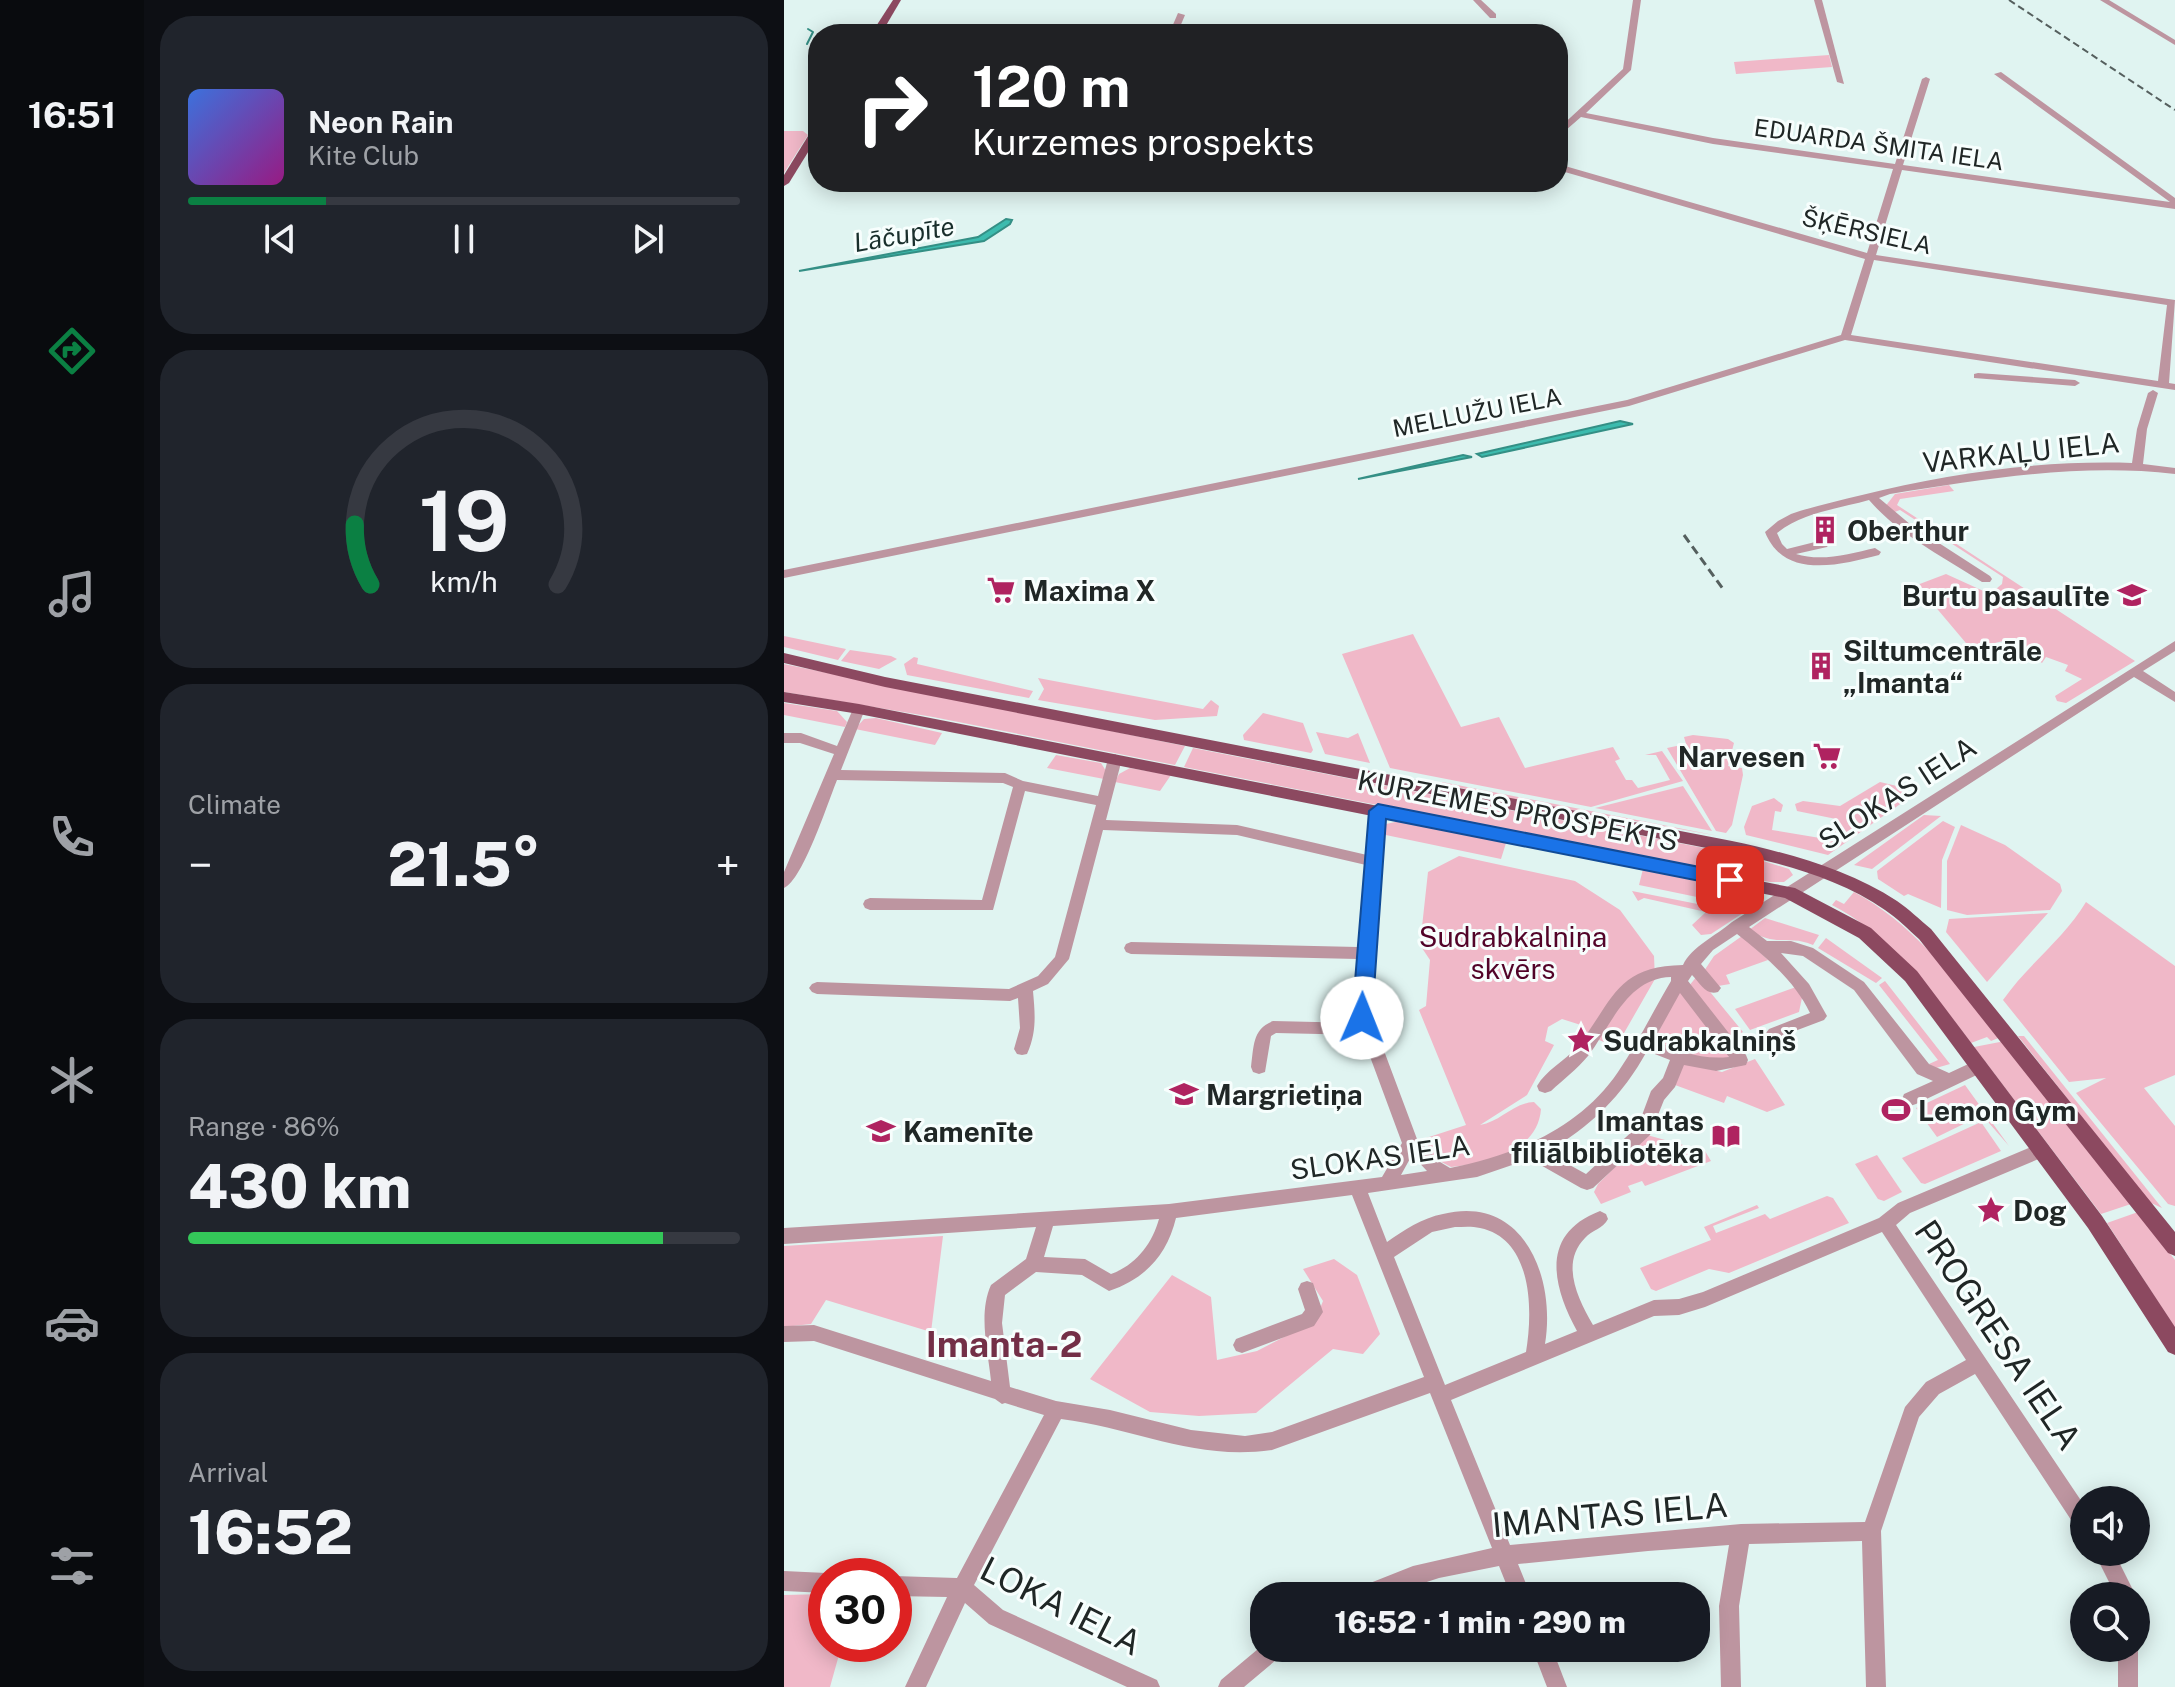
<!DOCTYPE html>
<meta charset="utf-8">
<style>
:root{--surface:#171b24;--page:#20242c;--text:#f1f3f6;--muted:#9ea1a6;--line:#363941;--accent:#0b8043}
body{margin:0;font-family:"Public Sans",sans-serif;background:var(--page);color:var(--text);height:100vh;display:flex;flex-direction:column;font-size:30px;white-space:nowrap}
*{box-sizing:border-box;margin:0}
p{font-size:26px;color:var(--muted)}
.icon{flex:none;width:44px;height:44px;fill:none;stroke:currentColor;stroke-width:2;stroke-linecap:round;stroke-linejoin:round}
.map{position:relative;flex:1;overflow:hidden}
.details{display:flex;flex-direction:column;gap:16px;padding:16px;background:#0d0f14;width:640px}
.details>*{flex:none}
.top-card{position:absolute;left:24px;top:24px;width:760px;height:168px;border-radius:32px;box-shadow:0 4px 20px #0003;background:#202124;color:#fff;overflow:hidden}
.controls{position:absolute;left:1286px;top:1486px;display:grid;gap:16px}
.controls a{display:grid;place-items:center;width:80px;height:80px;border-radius:50%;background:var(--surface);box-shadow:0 4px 20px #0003;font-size:40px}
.speed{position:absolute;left:24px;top:1558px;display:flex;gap:16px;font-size:40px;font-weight:700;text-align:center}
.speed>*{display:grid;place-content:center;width:104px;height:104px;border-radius:50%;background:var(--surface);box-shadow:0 4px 20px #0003;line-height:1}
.speed .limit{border:12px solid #d22;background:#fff;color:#111}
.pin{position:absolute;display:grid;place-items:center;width:68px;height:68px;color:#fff;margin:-34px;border-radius:16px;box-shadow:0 4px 12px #0006}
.me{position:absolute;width:88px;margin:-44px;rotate:1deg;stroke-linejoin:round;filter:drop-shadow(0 0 6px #0008)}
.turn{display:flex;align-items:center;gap:28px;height:168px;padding:0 32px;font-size:36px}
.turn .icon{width:104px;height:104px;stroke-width:2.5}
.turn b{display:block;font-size:56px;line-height:68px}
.big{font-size:60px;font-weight:800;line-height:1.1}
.details .tile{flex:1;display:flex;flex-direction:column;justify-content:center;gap:12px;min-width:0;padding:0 28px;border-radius:32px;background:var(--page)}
.details .dial{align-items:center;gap:0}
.dial svg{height:208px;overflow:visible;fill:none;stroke:var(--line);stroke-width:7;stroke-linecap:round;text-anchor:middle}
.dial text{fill:var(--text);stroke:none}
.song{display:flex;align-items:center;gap:24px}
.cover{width:96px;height:96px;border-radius:12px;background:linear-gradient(135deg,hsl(220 70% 55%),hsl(310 70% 35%))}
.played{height:8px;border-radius:4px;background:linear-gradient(90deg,var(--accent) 25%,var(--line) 25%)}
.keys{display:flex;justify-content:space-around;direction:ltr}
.heat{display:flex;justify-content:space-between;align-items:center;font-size:44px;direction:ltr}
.charge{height:12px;border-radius:6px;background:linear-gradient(90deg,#34c759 86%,var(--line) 0)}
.trip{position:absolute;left:466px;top:1582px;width:460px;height:80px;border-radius:32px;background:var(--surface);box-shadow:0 4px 20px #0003;font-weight:800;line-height:80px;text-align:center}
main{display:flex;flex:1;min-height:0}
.tabs{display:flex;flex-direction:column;width:144px;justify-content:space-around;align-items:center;background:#090b0e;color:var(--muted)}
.tabs .icon{width:56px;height:56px}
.tabs .selected{color:var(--accent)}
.tabs b{font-size:36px;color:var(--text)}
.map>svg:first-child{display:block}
.green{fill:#f0b8c8}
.water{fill:#3cbbae;stroke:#348f85;stroke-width:2}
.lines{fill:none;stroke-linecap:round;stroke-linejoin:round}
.stream{stroke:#348f85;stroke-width:2}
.minor{fill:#bd95a0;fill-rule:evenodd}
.major{fill:#8c4960;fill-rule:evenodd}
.rail-far1{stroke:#555f5e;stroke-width:2;stroke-dasharray:7 4;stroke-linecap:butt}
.rail{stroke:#555f5e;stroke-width:3;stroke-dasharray:9 5;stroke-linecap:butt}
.route{fill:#1a73e8;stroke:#114b97;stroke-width:2}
.labels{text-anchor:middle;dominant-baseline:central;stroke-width:6;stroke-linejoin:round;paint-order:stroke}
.far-street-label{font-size:24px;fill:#202726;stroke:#f7fefd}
.far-water-label{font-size:26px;font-style:italic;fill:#192f2c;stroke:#f7fefd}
.street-label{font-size:28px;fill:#202726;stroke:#f7fefd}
.poi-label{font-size:28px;font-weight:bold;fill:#202726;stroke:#f7fefd;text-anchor:start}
.park-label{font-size:28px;fill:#520328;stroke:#f7fefd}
.near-street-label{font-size:34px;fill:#202726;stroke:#f7fefd}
.near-neighbourhood-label{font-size:36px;font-weight:bold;fill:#732f47;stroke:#f7fefd}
</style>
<main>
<nav class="tabs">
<b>16:51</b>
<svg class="icon selected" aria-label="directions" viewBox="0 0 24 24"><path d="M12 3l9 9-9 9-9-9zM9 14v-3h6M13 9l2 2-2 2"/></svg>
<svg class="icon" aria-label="music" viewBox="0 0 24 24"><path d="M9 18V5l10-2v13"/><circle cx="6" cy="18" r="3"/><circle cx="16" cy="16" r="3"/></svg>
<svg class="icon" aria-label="phone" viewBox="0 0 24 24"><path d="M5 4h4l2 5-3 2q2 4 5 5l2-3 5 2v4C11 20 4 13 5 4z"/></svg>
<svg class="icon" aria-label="climate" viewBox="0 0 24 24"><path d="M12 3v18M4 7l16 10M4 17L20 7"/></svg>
<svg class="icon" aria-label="car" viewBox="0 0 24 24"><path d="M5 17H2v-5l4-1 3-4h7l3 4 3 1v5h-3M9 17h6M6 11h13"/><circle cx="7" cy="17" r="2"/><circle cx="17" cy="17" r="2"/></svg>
<svg class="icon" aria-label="filters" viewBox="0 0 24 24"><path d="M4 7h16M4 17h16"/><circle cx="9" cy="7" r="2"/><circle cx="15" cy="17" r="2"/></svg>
</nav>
<section class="details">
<div class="tile">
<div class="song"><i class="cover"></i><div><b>Neon Rain</b><p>Kite Club</p></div></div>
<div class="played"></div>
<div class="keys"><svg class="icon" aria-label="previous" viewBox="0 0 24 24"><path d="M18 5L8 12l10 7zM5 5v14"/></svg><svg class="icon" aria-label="pause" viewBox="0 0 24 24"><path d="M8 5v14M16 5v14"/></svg><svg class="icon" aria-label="next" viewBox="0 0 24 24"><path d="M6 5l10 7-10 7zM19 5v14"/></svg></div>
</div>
<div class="tile dial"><svg viewBox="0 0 100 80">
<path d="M14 69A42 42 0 1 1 86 69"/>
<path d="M14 69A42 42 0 0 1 8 46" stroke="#0b8043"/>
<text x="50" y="56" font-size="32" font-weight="700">19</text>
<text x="50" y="72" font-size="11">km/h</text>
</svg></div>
<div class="tile"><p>Climate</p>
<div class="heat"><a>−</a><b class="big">21.5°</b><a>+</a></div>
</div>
<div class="tile"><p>Range · 86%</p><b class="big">430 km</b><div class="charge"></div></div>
<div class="tile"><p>Arrival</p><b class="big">16:52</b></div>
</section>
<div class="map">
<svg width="1391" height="1687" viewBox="0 0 1391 1687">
<rect width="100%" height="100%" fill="#e0f4f1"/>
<g class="green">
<polygon points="1045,55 1048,67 952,74 950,62"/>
<polygon points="0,131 19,131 24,135 0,173"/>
<polygon points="1165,485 1170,491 1116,499 1113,505 1351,661 1282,703 1273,701 1271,696 1298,679 1281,671 1284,665 1262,657 1258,663 1230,643 1219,641 1187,649 1133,585 1162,574 1206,594 1218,584 1219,577 1116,510 1108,513 1100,508 1111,494"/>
<polygon points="629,634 677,727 715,717 741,768 829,747 836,759 831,761 842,780 848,780 854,788 886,780 872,755 861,755 878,751 899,781 807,807 606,768 558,654"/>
<polygon points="0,636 62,649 54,660 0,647"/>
<polygon points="66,650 107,656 113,659 95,669 57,661"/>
<polygon points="130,657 134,658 133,664 249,691 245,698 123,675 120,664"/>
<polygon points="0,664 401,746 391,765 149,717 0,692"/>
<polygon points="254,678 419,709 427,700 435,706 433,716 371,720 254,700 260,689"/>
<polygon points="0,703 53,711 63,722 61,727 0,715"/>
<polygon points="479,713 519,723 529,750 527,753 460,740 459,735"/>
<polygon points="92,718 158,733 151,745 71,729 80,719"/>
<polygon points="532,732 564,738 574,733 586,763 541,754"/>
<polygon points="909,735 944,739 950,743 944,766 958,768 959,775 948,825 942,833 932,831 883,748 902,744 900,737"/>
<polygon points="409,748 966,857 1005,869 1009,875 1000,882 986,882 400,767"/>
<polygon points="272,755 317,763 322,771 320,779 263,768"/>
<polygon points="346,768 387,775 376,791 331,782 335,774"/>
<polygon points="1096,782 1117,787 1122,800 1044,855 962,835 960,827 968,806 990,798 999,805 997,812 991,811 988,830 1048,840 1052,819 1013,811 1011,804 1019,801 1056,806"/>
<polygon points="658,783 658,782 935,836 704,795"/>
<polygon points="899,786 928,831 811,808"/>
<polygon points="1140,815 1157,816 1088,869 1070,865"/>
<polygon points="616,821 722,843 717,859 597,834 602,824"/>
<polygon points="1159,821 1171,827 1158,860 1157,908 1124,894 1120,896 1094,879 1093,871"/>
<polygon points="1177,825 1221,845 1276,884 1278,891 1266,910 1183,915 1163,910 1163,861"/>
<path d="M675 856 791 881 836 910 870 956 871 979 832 1047 798 1033 800 1026 778 1019 764 1027 761 1041 770 1045 743 1095 696 1125C716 1122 729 1103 750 1102L757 1109C754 1152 701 1164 667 1167L646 1156 642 1138 682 1125 635 1010 642 1006 646 960 636 945 644 872Z"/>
<polygon points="859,869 959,889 970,899 966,908 855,885"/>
<polygon points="848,891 959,913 927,934 917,935 908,925 922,912 860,898 854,901"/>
<path d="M1070 892C1133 926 1173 983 1217 1037L1207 1041 1203 1037 1187 1043C1146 989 1109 937 1048 905L1052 900 1060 904Z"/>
<path d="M1302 902 1391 966V1075L1360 1088 1391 1126V1206L1384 1204 1292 1093 1322 1078 1285 1082 1219 1000C1244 964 1280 939 1302 902Z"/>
<polygon points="1264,913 1203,982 1162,932 1165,919"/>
<path d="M981 918 1035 935 1029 945C1004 934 994 948 965 930Z"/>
<polygon points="958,936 993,968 984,960 942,975 946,984 934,986 920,971 930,956"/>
<polygon points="1042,938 1098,978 1092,983 1034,948"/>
<polygon points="913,976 959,1032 955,1034 967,1051 957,1055 905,986"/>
<polygon points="1101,981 1166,1064 1152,1068 1145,1064 1154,1060 1095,985"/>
<polygon points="1012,987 1019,993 1015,1012 966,1030 951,1009"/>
<polygon points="895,990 945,1056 943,1060 913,1060 870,1041"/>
<polygon points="1234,1036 1240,1036 1378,1208 1365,1202"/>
<polygon points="1221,1041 1347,1204 1317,1214 1190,1047"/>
<polygon points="971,1059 1001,1105 983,1112 943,1096 940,1103 891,1085 898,1063 938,1072"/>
<polygon points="1181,1085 1225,1146 1198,1115 1153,1137 1132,1108"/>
<polygon points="1197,1122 1217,1151 1141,1184 1137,1183 1118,1158"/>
<polygon points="863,1135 921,1151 927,1161 861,1186 858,1181 844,1186 847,1192 817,1204 810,1192 814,1184"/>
<polygon points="1093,1155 1118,1192 1100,1201 1094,1199 1071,1164"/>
<polygon points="1043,1196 1049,1198 1065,1223 945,1273 925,1269 872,1291 867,1289 856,1268 927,1240 920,1227 973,1205 975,1208 929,1226 932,1233 981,1214 986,1219"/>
<polygon points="1354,1212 1391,1260 1391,1328 1323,1223"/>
<polygon points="159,1236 147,1332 42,1300 27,1324 0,1327 0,1246"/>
<polygon points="550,1259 573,1275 596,1334 579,1354 549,1349 472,1413 415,1416 366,1412 306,1379 388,1275 427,1297 433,1360 473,1351 531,1321 539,1301 519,1269"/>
<polygon points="42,1594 42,1644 58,1644 46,1687 0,1687 0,1595"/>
</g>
<g class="water">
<polygon points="222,219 228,220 226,224 200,241 15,271 194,237"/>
<polygon points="836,421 849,424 698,457 693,454"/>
<polygon points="679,455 688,457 574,479"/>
</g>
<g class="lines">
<polyline class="stream" points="23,44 29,32 24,29"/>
<g class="minor">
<polygon points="689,0 697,0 712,14 712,18 706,18"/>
<path d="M849 0H857L847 70 802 113 929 138 1111 164 1138 79 1142 77 1146 79 1119 165 1386 202 1210 74 1217 72 1391 198V209L1118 170 1092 255 1391 300 1385 383 1391 384V390L1061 340 845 406 0 578V570L843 400 1057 335 1081 259 774 170V164L1083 253 1109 169 929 144 797 117 774 137V129L839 69ZM1090 260 1383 305 1374 381 1067 335Z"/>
<polygon points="1030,0 1038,0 1060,84 1053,82"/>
<polygon points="1316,0 1325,0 1391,40 1391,45"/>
<polygon points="394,13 401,15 393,34 385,34"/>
<polygon points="1194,373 1291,380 1296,383 1291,386 1190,378 1190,374"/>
<path d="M1369 390 1374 393 1363 429 1359 464 1391 468V474C1294 463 1201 479 1106 494L1095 498 1127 525 1206 576 1208 579 1206 582H1198C1160 557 1115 535 1085 500 1054 509 1019 512 993 533L998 544 1003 549 1039 540 1045 544 1043 547 1012 554C1037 562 1066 554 1091 548L1097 552 1095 555C1056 565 1000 580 981 532L994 521 1007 514C1030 506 1054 501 1078 495 1165 473 1258 460 1348 463L1353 429 1364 393Z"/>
<path d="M1391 641V651L1359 671 1391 692V702L1350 677 965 927 983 941H1007L1029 948 1080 982 1145 1064 1165 1073 1195 1059 1201 1061 1203 1066 1201 1071 1132 1104 1126 1106 1120 1104 1118 1099 1120 1094 1149 1081 1133 1074 1070 990 1019 956 997 953 1025 984 1043 1016 1040 1020 995 1037 990 1039 985 1037 982 1033 985 1029 1026 1013C1010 980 982 957 953 934L929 950 917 964 937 988 934 992C922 996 916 983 908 975L904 981 962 1055 964 1060 962 1065 932 1071 900 1065 891 1087 880 1100 866 1135 809 1188 803 1190 797 1188 746 1159 693 1177 584 1193 603 1242C620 1230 638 1218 659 1214 740 1194 772 1278 761 1344L793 1331C768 1285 756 1234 816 1211L822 1214 824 1219C819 1229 808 1230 801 1238 776 1263 794 1299 809 1325L870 1300 895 1299 919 1292 1095 1218 1114 1203 1252 1145 1258 1143 1264 1145 1266 1150 1264 1155 1126 1213 1112 1225 1300 1505V1532L1293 1529 1191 1374 1155 1394 1135 1417 1097 1531 1102 1687H1082L1078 1541 965 1544 955 1606 957 1687H937L935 1606 945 1545 864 1551 734 1564 747 1596H727L715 1566 655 1578 600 1596H568L571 1589 629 1566 708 1548 646 1393 488 1450C409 1461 352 1428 277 1419L190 1585 219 1610 373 1680 376 1687H343L205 1624 181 1603 142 1687H121L163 1597 110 1596V1576L173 1578 260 1415 221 1403 218 1404 211 1399 30 1341 0 1342V1326L30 1325 207 1381C204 1350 194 1314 207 1285L242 1259 252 1227 0 1244V1228L385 1204 598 1177 618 1143 578 1035 492 1033 487 1036 481 1072 475 1074 469 1072 467 1067C470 1047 468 1029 489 1021L574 1023 568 1008 573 959 347 954 342 952 340 948 342 944 347 942 574 947 582 865 453 835 319 830 285 959 264 984 249 991C251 1014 253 1032 243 1054L238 1055 233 1054 230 1049 236 1028 234 998 226 1001 33 994 28 992 25 988 28 984 33 982 225 989 254 976 271 957 312 805 241 791 209 910H86L81 908 79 904 81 900 86 898 198 900 229 787 219 783 53 780C44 802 19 880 0 888V872L50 754 16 743H0V733H17L53 746 69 709 75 705 81 709 57 770 221 773 239 781 314 796 324 759 331 754 338 759 322 820 453 825 583 855 587 811 589 807H599L601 811 584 1008 633 1139 656 1162 666 1168C731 1155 795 1129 834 1072 854 1043 869 1011 887 981V977C843 978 827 1026 804 1056 793 1069 779 1080 767 1091L761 1093 755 1091 753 1086C762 1070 781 1061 793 1047 829 1002 831 966 899 965 908 946 932 936 948 922ZM896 993 945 1057C917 1060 894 1051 870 1040ZM863 1051 886 1060 879 1078 867 1091 854 1126 802 1174 762 1152C806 1128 839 1095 863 1051ZM628 1155 643 1171 617 1175ZM568 1195 640 1377 488 1432 461 1436 407 1430 326 1410 272 1401 226 1387 218 1323 221 1295 252 1272 298 1275 325 1291C361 1279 383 1255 392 1218ZM375 1219C368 1244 352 1265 327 1274L301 1259 260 1257 269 1226ZM671 1227C679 1227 688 1226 696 1228 749 1239 749 1311 742 1352L661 1385 610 1257 648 1232ZM1098 1232 1182 1360 1142 1382 1121 1407 1081 1522 957 1524 726 1545 667 1400 870 1316 895 1315 921 1307Z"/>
<polygon points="523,1281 529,1283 539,1312 530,1326 458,1353 452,1351 449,1345 452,1339 518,1314 521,1310 514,1289 517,1283"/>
<polygon points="1310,1552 1330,1552 1352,1596 1332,1596"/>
<polygon points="0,1571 42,1573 49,1576 42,1576 42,1593 0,1591"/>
<polygon points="1352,1643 1354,1648 1354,1687 1334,1687 1334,1648 1352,1648"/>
<polygon points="480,1644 480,1648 501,1648 498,1655 460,1687 434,1687 437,1680"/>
<polygon points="748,1648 768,1648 783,1687 763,1687"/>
</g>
<g class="major">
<polygon points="109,0 117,0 97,34 87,34"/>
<polygon points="34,125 34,136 5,183 0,186 0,175 29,128"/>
<path d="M0 653 101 677 948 841C1004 853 1064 869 1113 901 1125 909 1136 920 1147 929L1391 1232V1256L1384 1253 1135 939C1124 929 1113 918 1101 910 1056 879 1001 864 948 853L101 687 0 663Z"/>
<polygon points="0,692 75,704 1011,888 1087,928 1133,971 1318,1216 1391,1327 1391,1355 1384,1352 1304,1228 1121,981 1075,938 1001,898 75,714 0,702"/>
</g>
<polyline class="rail-far1" points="1225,0 1391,110"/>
<polyline class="rail" points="900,535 939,589"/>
</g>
<polygon class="route" points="594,804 946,873 956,880 946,887 602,819 588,1018 578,1026 568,1018 585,811"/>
<defs>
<symbol id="building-bare" viewBox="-9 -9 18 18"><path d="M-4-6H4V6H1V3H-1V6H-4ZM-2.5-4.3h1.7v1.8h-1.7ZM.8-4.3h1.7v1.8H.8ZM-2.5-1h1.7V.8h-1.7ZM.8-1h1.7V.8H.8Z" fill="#af2360" stroke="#f7fefd" stroke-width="2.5" paint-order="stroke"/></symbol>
<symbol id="supermarket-bare" viewBox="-9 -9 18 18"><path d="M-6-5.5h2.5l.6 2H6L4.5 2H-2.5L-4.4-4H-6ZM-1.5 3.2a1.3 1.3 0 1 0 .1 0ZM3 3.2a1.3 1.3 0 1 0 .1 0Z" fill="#af2360" stroke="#f7fefd" stroke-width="2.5" paint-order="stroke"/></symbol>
<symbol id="school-bare" viewBox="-9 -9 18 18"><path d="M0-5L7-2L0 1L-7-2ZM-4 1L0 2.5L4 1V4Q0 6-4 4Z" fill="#af2360" stroke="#f7fefd" stroke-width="2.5" paint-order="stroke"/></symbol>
<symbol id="sight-bare" viewBox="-9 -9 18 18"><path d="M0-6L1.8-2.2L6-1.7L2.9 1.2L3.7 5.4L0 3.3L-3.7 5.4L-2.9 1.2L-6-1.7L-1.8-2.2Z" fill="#af2360" stroke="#f7fefd" stroke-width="2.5" paint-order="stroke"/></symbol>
<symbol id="stadium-bare" viewBox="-9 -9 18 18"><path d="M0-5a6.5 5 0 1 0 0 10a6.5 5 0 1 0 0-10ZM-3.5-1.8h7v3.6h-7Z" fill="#af2360" stroke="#f7fefd" stroke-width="2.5" paint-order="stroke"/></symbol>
<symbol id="library-bare" viewBox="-9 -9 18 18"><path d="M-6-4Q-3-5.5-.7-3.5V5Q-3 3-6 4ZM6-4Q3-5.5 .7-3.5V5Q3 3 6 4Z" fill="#af2360" stroke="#f7fefd" stroke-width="2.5" paint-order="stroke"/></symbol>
</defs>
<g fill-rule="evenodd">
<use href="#building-bare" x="1021" y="510" width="40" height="40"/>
<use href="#supermarket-bare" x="197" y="570" width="40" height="40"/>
<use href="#school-bare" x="1328" y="575" width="40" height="40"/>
<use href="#building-bare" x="1017" y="646" width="40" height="40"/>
<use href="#supermarket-bare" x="1023" y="736" width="40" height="40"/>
<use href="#sight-bare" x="777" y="1020" width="40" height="40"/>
<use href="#school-bare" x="380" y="1074" width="40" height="40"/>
<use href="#stadium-bare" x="1092" y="1090" width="40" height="40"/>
<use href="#school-bare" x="77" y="1111" width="40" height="40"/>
<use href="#library-bare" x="922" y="1116" width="40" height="40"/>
<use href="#sight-bare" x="1187" y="1190" width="40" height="40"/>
</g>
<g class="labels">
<g class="far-street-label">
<text transform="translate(1095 144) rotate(8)">EDUARDA ŠMITA IELA</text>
<text transform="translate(1083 231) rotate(13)">ŠĶĒRSIELA</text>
<text transform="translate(693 412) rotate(-11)">MELLUŽU IELA</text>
</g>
<g class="far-water-label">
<text transform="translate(120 234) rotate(-10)">Lāčupīte</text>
</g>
<g class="street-label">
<text transform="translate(1237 452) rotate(-6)">VARKAĻU IELA</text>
<text transform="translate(1113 793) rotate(-33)">SLOKAS IELA</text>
<text transform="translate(734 810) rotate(11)">KURZEMES PROSPEKTS</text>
<text transform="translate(596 1157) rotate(-8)">SLOKAS IELA</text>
</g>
<g class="poi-label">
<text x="1063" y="530">Oberthur</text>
<text x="239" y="590">Maxima X</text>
<text x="1326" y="595" text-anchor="end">Burtu pasaulīte</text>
<text x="1059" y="650">Siltumcentrāle<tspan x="1059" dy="32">„Imanta“</tspan></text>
<text x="1021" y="756" text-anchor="end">Narvesen</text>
<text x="819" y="1040">Sudrabkalniņš</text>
<text x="422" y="1094">Margrietiņa</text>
<text x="1134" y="1110">Lemon Gym</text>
<text x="920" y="1120" text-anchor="end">Imantas<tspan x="920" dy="32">filiālbibliotēka</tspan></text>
<text x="119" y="1131">Kamenīte</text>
<text x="1229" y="1210">Dog</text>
</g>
<g class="park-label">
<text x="729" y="936">Sudrabkalniņa<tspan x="729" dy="32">skvērs</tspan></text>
</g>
<g class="near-street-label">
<text transform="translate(1214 1335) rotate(56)">PROGRESA IELA</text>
<text transform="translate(826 1515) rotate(-5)">IMANTAS IELA</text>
<text transform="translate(277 1606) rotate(27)">LOKA IELA</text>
</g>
<g class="near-neighbourhood-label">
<text x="220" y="1344">Imanta-2</text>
</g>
</g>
</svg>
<div class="controls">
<a><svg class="icon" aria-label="sound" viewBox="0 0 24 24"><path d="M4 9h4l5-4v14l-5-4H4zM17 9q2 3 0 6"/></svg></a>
<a><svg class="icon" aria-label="search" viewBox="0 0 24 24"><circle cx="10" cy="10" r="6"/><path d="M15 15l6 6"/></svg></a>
</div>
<div class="speed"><div class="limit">30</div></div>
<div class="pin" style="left:946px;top:880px;background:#d93025"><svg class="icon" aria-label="arrive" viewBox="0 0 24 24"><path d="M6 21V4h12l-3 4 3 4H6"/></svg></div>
<svg class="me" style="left:578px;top:1018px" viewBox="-20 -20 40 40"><circle r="19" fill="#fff"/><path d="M0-13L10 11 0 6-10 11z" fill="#1a73e8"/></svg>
<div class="trip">16:52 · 1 min · 290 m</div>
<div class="top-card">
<div class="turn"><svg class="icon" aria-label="right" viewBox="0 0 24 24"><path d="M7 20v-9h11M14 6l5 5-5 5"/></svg><div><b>120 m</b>Kurzemes prospekts</div></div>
</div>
</div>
</main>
